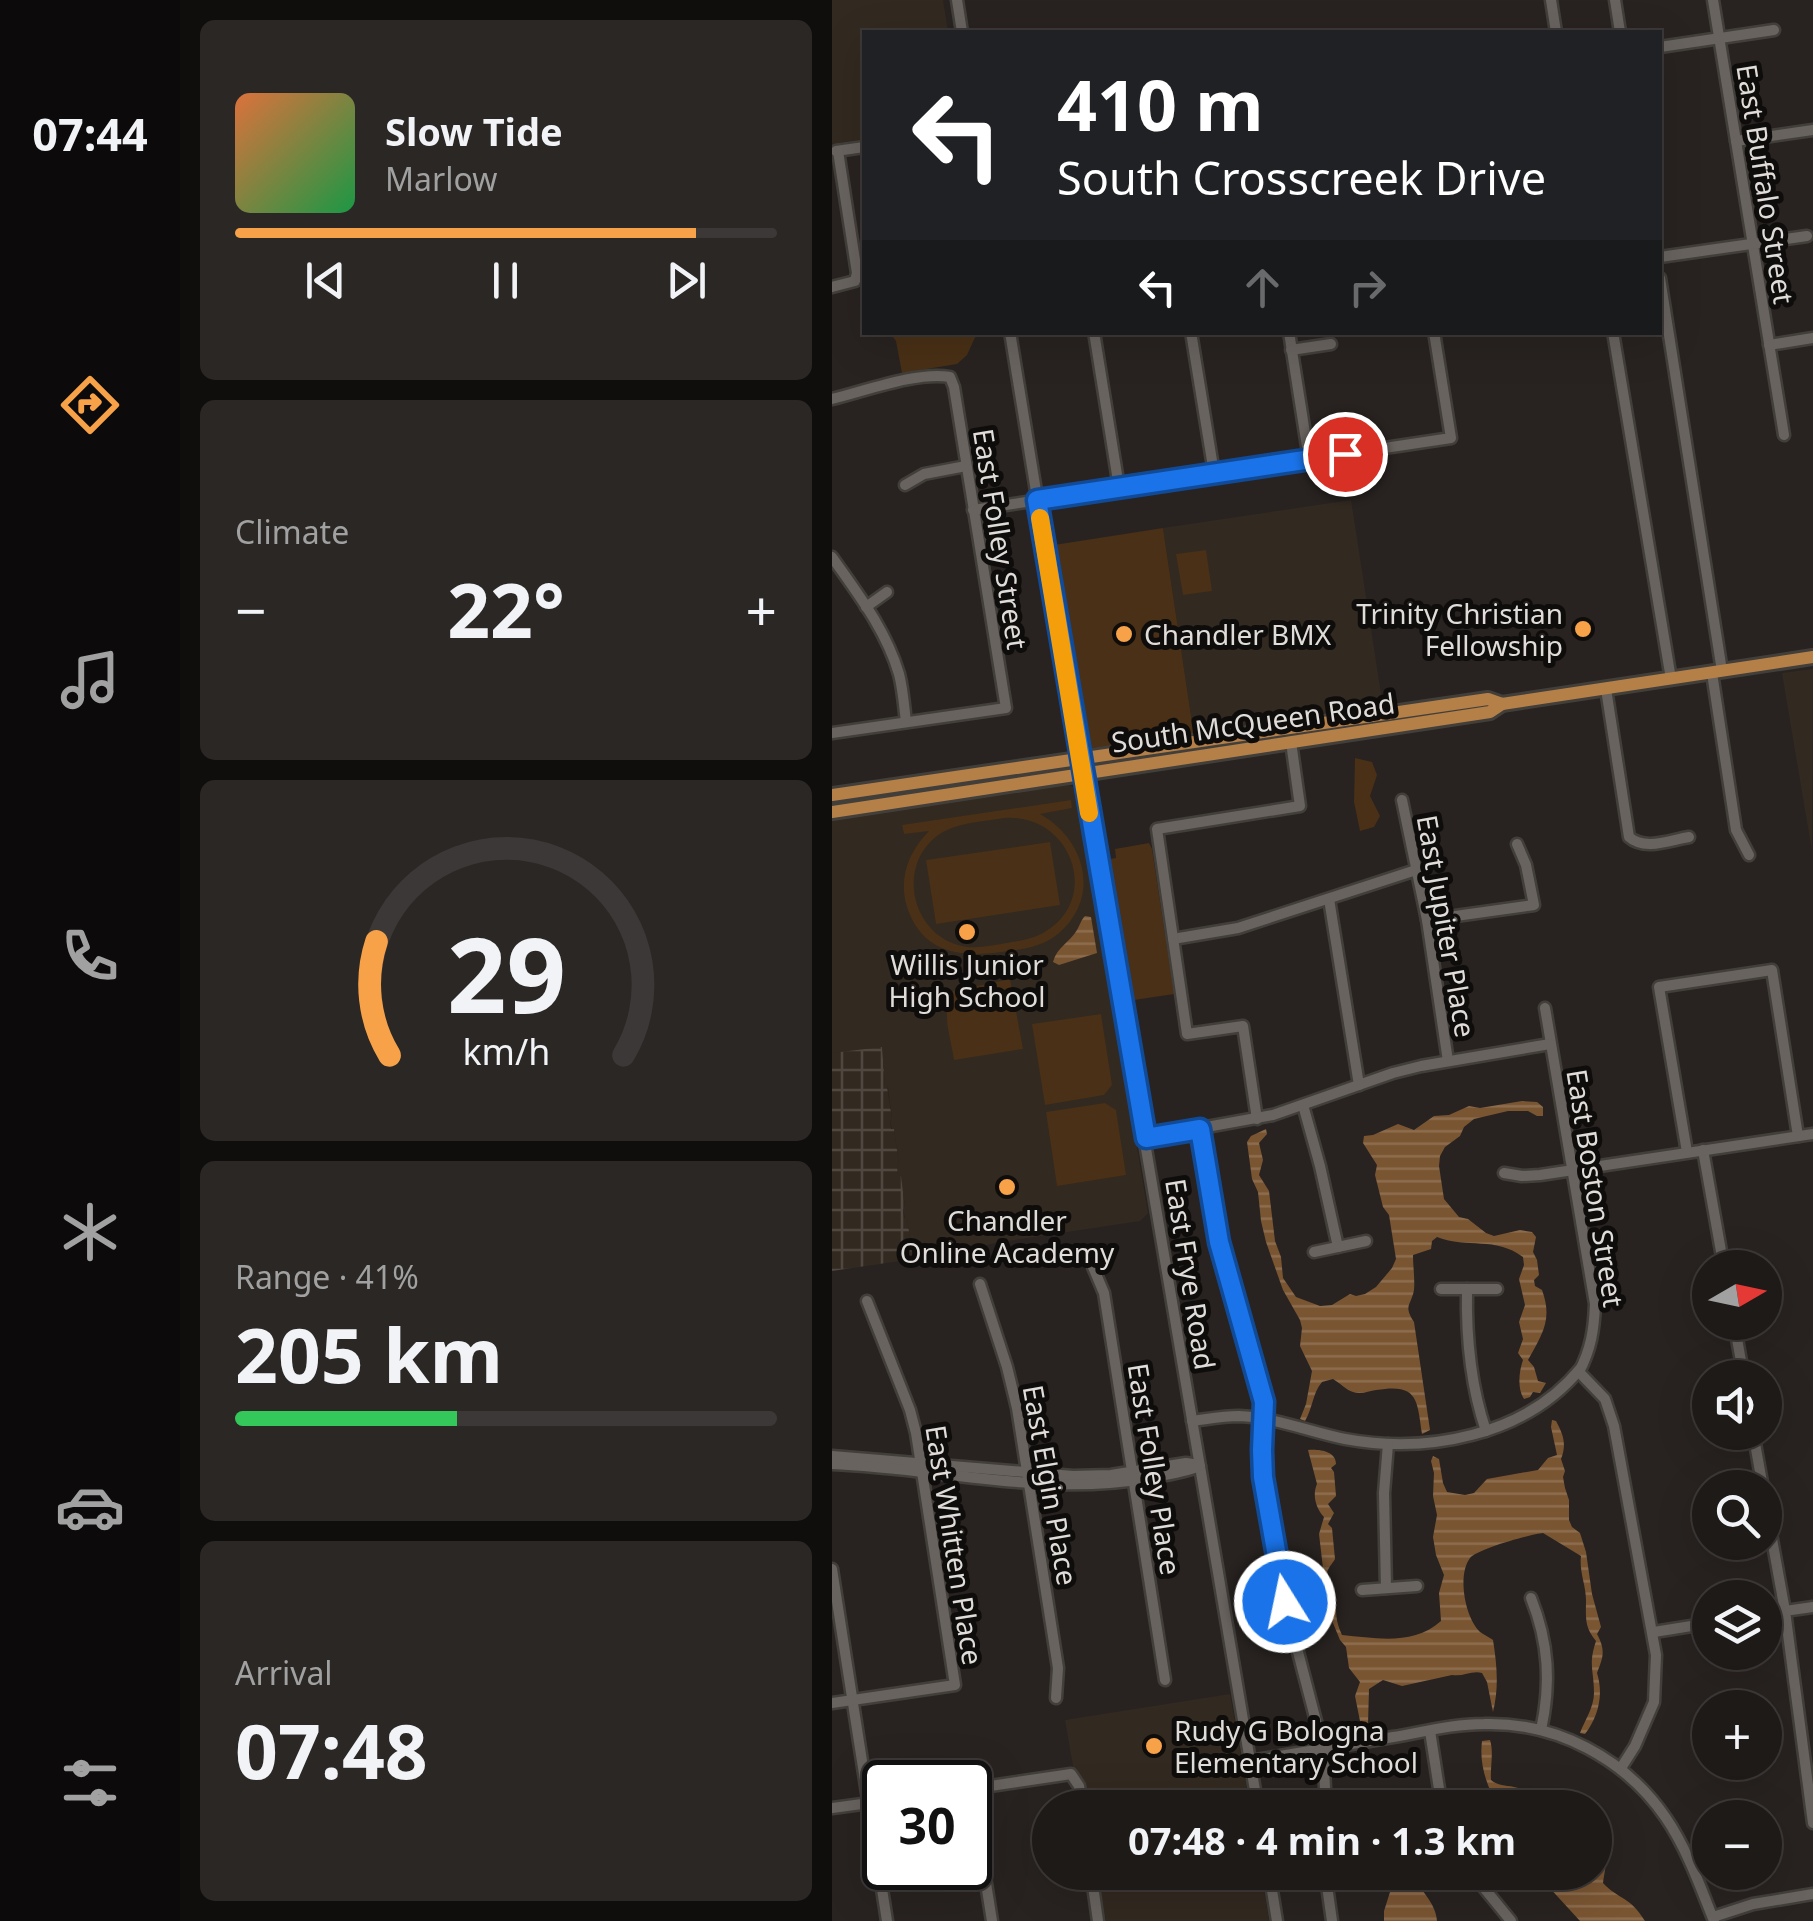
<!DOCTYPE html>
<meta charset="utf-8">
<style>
:root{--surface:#1e1a18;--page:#2b2725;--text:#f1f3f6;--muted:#a1a1a2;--line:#3c3837;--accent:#f7a248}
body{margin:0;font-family:"Noto Sans",sans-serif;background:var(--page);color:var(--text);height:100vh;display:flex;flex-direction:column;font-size:38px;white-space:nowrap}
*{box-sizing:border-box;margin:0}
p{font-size:32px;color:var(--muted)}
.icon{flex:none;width:55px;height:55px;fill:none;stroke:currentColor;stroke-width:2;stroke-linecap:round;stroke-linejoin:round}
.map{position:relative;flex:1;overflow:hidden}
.drawer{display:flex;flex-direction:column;gap:20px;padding:20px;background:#100e0d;width:652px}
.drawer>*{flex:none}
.hud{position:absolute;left:30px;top:30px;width:800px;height:305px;border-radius:0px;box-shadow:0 10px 40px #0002,0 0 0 2px var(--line);background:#202124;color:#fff;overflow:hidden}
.needle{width:65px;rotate:81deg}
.buttons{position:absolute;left:860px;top:1250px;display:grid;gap:20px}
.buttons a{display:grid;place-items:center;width:90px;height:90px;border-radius:50%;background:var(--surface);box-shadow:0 10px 40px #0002,0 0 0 2px var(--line);font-size:50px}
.speed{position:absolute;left:30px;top:1760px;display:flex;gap:20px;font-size:50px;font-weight:700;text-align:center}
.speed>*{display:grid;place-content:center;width:130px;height:130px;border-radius:50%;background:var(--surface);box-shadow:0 10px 40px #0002,0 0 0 2px var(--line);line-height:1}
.speed .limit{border:5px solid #111;border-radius:15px;background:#fff;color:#111}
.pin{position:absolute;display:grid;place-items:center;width:85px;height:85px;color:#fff;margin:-42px;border:5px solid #fff;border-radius:50%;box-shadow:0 2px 10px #0007}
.me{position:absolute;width:110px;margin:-55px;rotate:350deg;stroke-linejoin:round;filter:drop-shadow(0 0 8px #0008)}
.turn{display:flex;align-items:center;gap:35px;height:210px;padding:0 30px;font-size:45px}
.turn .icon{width:130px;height:130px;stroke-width:2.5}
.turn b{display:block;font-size:70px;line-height:85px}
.lanes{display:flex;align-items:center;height:95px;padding:0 30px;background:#0003;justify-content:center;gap:50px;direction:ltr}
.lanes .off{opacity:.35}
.big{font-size:75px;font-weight:700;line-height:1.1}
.drawer .card{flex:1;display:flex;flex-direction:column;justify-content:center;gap:15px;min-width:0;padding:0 35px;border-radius:15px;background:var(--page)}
.drawer .dial{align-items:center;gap:0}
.dial svg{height:260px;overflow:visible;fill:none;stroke:var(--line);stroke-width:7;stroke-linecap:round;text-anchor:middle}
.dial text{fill:var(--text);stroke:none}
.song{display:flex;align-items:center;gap:30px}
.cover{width:120px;height:120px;border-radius:15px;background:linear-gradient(135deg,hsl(20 70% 55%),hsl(140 70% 35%))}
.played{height:10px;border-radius:5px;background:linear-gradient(90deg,var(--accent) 85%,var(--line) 85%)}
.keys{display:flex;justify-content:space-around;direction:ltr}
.heat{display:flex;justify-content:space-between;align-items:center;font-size:55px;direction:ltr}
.charge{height:15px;border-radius:8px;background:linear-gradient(90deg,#34c759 41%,var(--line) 0)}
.trip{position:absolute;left:200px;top:1790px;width:580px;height:100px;border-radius:50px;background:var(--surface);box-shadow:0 10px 40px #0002,0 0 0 2px var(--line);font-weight:700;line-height:100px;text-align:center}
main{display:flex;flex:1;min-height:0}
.dock{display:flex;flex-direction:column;width:180px;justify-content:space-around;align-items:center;background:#0c0a0a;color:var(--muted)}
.dock .icon{width:70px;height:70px}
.dock .selected{color:var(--accent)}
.dock b{font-size:45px;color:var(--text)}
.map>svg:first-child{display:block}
.built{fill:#322920}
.industrial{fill:url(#industrial-grid)}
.park{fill:#493016;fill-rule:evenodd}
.water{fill:url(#water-rules)}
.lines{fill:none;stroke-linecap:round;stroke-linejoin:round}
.minor-casing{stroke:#423f3b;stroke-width:15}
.major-casing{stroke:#423f3b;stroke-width:18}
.minor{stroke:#68635f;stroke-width:10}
.major{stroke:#b58048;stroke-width:12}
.route-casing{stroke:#114b97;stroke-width:25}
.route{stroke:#1a73e8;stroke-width:18}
.slow{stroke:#f59e0b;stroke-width:18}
.poi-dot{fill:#f7a248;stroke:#0f0d0b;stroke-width:4}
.labels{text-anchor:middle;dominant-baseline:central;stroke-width:10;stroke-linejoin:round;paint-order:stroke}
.street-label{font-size:28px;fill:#dfdcd9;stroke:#0f0d0b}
.poi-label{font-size:28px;fill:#dfdcd9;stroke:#0f0d0b;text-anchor:start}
</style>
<main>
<nav class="dock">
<b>07:44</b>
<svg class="icon selected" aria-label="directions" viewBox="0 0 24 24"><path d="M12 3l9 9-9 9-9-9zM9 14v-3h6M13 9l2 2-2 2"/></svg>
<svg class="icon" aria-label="music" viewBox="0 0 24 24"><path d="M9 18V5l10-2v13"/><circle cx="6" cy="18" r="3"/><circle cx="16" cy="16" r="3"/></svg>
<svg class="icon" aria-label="phone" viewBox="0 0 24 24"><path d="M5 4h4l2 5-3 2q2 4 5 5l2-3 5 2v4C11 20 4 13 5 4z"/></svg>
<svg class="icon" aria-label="climate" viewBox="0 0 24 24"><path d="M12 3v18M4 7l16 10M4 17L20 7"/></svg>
<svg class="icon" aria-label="car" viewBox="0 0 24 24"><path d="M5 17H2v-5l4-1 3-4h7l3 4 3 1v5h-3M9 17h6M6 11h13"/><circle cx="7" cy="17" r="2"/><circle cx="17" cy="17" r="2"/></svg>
<svg class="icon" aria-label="filters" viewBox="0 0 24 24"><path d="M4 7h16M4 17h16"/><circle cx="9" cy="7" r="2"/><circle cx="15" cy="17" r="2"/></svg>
</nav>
<section class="drawer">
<div class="card">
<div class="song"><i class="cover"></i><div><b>Slow Tide</b><p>Marlow</p></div></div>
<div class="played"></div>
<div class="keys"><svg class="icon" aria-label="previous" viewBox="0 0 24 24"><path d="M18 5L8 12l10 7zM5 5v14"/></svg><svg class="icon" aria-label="pause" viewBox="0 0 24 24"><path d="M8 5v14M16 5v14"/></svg><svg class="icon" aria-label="next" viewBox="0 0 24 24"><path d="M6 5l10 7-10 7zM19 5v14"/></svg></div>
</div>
<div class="card"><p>Climate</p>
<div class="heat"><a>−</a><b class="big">22°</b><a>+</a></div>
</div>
<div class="card dial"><svg viewBox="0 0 100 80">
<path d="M14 69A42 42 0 1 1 86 69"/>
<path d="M14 69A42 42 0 0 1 10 34" stroke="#f7a248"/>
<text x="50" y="56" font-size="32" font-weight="700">29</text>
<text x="50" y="72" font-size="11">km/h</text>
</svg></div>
<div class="card"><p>Range · 41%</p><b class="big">205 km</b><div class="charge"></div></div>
<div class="card"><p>Arrival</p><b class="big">07:48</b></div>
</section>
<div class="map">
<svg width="981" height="1921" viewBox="0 0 981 1921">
<defs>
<pattern id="industrial-grid" width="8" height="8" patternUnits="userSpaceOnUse" patternTransform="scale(2.5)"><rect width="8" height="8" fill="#322920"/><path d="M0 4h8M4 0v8" fill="none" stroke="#4f4740"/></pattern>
<pattern id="water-rules" width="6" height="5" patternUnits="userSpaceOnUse" patternTransform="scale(2.5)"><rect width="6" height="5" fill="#7a5532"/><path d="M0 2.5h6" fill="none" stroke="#8c6d4f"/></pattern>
</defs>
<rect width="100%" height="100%" fill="#282320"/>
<g class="built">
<polygon points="0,0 111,0 116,32 32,32 32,139 0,144"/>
<polygon points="519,500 551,707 471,717 440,727 362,736 331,528"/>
<polygon points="980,669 981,669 980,851 950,673"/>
<polygon points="236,785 241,787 246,793 316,1213 308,1221 163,1243 129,1252 81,1259 75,1219 73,1218 71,1208 73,1207 69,1177 66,1176 65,1166 67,1165 62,1130 60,1130 58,1119 60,1118 56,1088 53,1087 50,1048 0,1053 0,816 99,801 168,795"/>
<polygon points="398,1694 418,1807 255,1807 251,1783 242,1771 233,1720"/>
<polygon points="266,1873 429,1873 437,1921 274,1921"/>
</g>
<polygon class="industrial" points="50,1047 53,1087 55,1087 60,1119 58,1120 59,1129 62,1129 67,1165 65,1166 66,1176 69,1176 73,1208 71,1209 72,1218 75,1218 81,1259 0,1271 0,1053"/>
<g class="park">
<polygon points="58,333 57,333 145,333 135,355 125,364 70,373 64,341"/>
<polygon points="331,528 362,736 260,748 254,740 222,545"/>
<polygon points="374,550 380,591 351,595 344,554"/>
<polygon points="523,758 540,762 545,775 538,796 548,816 542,827 528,831 522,802"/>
<path d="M239 800 240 808 208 814C253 839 270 897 226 934 211 946 194 949 176 951 133 958 91 956 75 907 66 878 77 851 97 831L72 834 70 825ZM172 818C239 813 271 899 211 933 200 939 187 941 174 943 162 945 149 948 136 947 82 941 62 869 105 836 124 822 150 822 172 818Z"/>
<polygon points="218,842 228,905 104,924 94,860"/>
<polygon points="317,843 320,849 342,994 302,1000 278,859 284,858 283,849"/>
<path d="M178 979 191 1049 122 1060C119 1038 108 1010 121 991Z"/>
<polygon points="269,1014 280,1085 272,1095 213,1105 200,1024"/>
<polygon points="273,1103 284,1110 294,1175 225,1186 214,1112"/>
</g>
<g class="water">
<path d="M253 916 259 917 265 953 227 965 221 962C225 947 238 942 245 930 248 925 249 920 253 916Z"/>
<path d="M690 1101 705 1102 711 1107V1116H705L696 1111H676L642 1119 632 1127 628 1136 613 1147 608 1156 607 1166 612 1199 627 1217 636 1219 654 1233 662 1236 688 1230 700 1232 704 1237 701 1252 705 1260 707 1275 702 1280 703 1286 710 1290C721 1320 710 1334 696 1360L702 1367 706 1381 714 1383 708 1393 701 1392 698 1397 692 1399C685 1389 687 1371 691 1360L686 1353 691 1339 687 1322 693 1305 687 1279 692 1265 691 1257C663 1236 636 1249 605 1237L600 1241 599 1249 581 1255C581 1266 583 1280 582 1290 579 1306 571 1305 582 1322L598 1430 590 1434C585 1399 586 1383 544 1390 537 1391 529 1395 521 1392 514 1390 508 1383 501 1379L490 1382C480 1394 481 1408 473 1421L468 1419 474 1404 480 1371 468 1346 470 1328 468 1320 451 1290 434 1242 429 1221 426 1192 420 1179 415 1142 419 1136 434 1129 435 1134 427 1143 431 1160 427 1175 437 1191 443 1241 449 1257 451 1278 464 1297 488 1306 500 1305 518 1294 524 1296 533 1294 544 1287 560 1268 564 1259 557 1215 551 1207 543 1175 545 1165 531 1143 532 1136 541 1135 566 1124 582 1130 602 1116 617 1115 637 1106 648 1108Z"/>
<path d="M720 1420 724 1421C731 1434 735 1444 729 1459L733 1471 731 1477 733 1488 737 1500V1520L740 1527 748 1533 754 1552 760 1594 769 1627 765 1634C774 1651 771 1657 765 1673 772 1695 766 1717 753 1734L748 1733C753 1720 762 1707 762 1693 762 1670 756 1665 764 1641 752 1627 754 1617 754 1600 754 1585 747 1572 749 1556L711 1533C699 1534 645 1549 638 1558 625 1575 633 1618 648 1632 652 1635 657 1637 661 1640 665 1665 667 1688 661 1712L655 1682 650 1673C640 1670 631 1677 620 1675L570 1686 551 1680 537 1689 536 1724 529 1726 523 1696 528 1682 517 1668 514 1647 508 1640 496 1611 487 1534 492 1517C484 1509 480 1495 485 1484L476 1450C487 1449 504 1451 504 1464L499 1468 502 1472 504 1496 496 1504 502 1513 496 1524 500 1528 503 1559C500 1564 495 1569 495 1574 493 1584 501 1591 503 1600 505 1615 503 1620 510 1635 544 1638 581 1646 609 1621L607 1593 612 1575 604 1555 601 1537 605 1515 601 1496 602 1473 599 1461 601 1456 607 1459 611 1483 615 1492 633 1495 642 1493 655 1479 706 1470 716 1458 725 1455 719 1427Z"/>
<path d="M658 1740C662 1752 658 1767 659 1780 666 1786 673 1785 682 1787 701 1791 713 1796 728 1807H666C655 1786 647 1765 650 1741Z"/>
<path d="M763 1838C778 1853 774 1863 771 1883 787 1900 798 1896 813 1921H748L704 1873 762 1872Z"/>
<path d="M547 1873H580C587 1890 604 1902 605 1921H552V1911L558 1892Z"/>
</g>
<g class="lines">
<defs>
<g id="minor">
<polyline points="125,0 130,32"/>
<polyline points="719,0 724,32"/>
<polyline points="783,0 788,32"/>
<polyline points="881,0 952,435"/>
<polyline points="828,47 942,30"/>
<polyline points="904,141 981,130"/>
<polyline points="4,151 32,147"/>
<polyline points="828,257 975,236"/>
<polyline points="828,278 890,671"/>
<polyline points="0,287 23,281 25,273 6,151"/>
<polyline points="178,332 248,760 426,1808"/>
<polyline points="262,332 287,487"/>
<polyline points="359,332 382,473"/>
<polyline points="457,332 477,459"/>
<polyline points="781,332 839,679"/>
<polyline points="937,345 981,338"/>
<polyline points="459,350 499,344"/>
<path d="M0 399C33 391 86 371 118 377L122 387 174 708 0 733"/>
<polyline points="73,485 92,474 134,466"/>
<polyline points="141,510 619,438 602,332"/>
<path d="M0 557C26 594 54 630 67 674 71 689 72 706 74 722"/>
<polyline points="34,607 55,592"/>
<polyline points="880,673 904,830 917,855"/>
<path d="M774 689 797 837C813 851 838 840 857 837"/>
<polyline points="570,800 595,920 616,1061"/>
<polyline points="497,899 527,1085"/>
<polyline points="595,920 702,905 694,865 685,844"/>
<polyline points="341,939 406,928 584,870"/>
<path d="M713 1008 763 1304C762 1330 759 1349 747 1372L773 1399 782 1426 824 1655 822 1702 803 1746 789 1768"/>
<polyline points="471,1105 488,1166 506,1247"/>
<polyline points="425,1119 411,1026 355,1034 325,829 468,806 459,742"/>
<polyline points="368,1129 387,1242 432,1402 429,1450 431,1477 453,1602 491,1748 494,1808"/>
<polyline points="314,1138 441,1115 561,1073 589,1066 718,1044"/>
<polyline points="871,1150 892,1268"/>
<polyline points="855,1152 827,987 940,970 966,1136"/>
<polyline points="672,1173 690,1176 708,1175 981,1134"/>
<polyline points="482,1252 534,1241"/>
<polyline points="261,1267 272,1293 333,1680"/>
<polyline points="148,1284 175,1367 185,1408 226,1668 224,1698"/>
<polyline points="609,1289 665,1289"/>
<path d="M635 1289C634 1338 638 1384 654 1431"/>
<polyline points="902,1322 912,1378"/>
<path d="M360 1421C376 1419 391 1416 407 1416 442 1417 478 1432 513 1439 595 1454 693 1436 748 1369"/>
<polyline points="921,1432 931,1488"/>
<polyline points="0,1456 241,1476 279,1475 354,1463 367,1465"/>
<path d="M0 1464C105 1468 212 1497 316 1478 334 1475 351 1473 368 1466"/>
<polyline points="932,1495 953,1611 981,1823"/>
<polyline points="0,1569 55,1921"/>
<polyline points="554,1588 552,1493 556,1444"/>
<polyline points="530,1590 585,1586"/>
<path d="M699 1598C717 1643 719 1684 709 1730"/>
<polyline points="932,1614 981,1607"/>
<polyline points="822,1632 878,1623"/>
<polyline points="0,1703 123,1685 84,1433 78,1410 35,1301"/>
<polyline points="598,1731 610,1808"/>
<path d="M418 1761C466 1753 513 1745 561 1737 591 1732 621 1724 652 1724 724 1722 793 1758 834 1818 855 1849 868 1886 882 1921"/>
<polyline points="138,1789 239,1774 247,1786 250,1808"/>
<polyline points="139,1789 160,1921"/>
<polyline points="0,1808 52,1801"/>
<polyline points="259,1872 266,1921"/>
<polyline points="437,1872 445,1921"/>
<polyline points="493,1872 500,1921"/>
<polyline points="639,1872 679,1921"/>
<polyline points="881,1917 921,1904 981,1894"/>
</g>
<g id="major">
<polyline points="0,795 656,699 670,704 981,657"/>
<polyline points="0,812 658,712 670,704"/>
</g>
</defs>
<use href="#minor" class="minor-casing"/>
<use href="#major" class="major-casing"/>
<use href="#minor" class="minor"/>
<use href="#major" class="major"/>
</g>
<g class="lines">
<defs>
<polyline id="route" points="453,1602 431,1477 430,1450 432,1402 387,1242 368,1129 314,1138 205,500 513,454"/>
</defs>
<use href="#route" class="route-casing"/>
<use href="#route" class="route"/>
<polyline class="slow" points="208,518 257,813"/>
</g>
<g class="poi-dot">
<circle cx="751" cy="629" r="10"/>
<circle cx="292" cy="634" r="10"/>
<circle cx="135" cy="932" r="10"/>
<circle cx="175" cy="1187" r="10"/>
<circle cx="322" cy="1746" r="10"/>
</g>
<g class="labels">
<g class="street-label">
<text transform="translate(934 184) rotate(81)">East Buffalo Street</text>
<text transform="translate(169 539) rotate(81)">East Folley Street</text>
<text transform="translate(421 722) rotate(-8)">South McQueen Road</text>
<text transform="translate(615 926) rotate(80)">East Jupiter Place</text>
<text transform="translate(764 1188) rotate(81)">East Boston Street</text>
<text transform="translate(359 1274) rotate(81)">East Frye Road</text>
<text transform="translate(323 1469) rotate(81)">East Folley Place</text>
<text transform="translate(219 1485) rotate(80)">East Elgin Place</text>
<text transform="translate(123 1545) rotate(81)">East Whitten Place</text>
</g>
<g class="poi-label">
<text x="731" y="613" text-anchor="end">Trinity Christian<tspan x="731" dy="32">Fellowship</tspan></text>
<text x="312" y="634">Chandler BMX</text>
<text x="135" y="964" text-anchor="middle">Willis Junior<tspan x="135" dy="32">High School</tspan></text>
<text x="175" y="1220" text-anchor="middle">Chandler<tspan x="175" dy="32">Online Academy</tspan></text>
<text x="342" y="1730">Rudy G Bologna<tspan x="342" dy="32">Elementary School</tspan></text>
</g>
</g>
</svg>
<div class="buttons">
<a><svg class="needle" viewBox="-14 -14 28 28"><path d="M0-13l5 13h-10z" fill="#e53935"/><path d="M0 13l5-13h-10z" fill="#a1a1a2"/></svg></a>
<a><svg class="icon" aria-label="sound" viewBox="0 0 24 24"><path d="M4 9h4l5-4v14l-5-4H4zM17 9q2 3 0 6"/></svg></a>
<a><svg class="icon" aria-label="search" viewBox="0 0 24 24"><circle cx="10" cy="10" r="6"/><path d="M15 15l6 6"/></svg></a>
<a><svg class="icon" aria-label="layers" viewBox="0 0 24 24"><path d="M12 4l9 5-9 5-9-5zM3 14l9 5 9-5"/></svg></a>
<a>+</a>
<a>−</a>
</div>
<div class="speed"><div class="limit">30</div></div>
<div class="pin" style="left:513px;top:454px;background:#d93025"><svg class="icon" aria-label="arrive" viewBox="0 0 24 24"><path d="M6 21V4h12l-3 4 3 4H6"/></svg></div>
<svg class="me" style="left:453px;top:1602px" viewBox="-20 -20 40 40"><circle r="17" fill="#1a73e8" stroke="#fff" stroke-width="3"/><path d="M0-11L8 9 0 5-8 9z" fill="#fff"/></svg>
<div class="trip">07:48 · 4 min · 1.3 km</div>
<div class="hud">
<div class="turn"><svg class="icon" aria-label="left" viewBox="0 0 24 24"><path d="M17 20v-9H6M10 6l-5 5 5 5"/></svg><div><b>410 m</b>South Crosscreek Drive</div></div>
<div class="lanes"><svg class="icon" aria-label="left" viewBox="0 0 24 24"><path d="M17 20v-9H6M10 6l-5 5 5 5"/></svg><svg class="icon off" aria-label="ahead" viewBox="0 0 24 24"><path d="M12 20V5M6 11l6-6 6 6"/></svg><svg class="icon off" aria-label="right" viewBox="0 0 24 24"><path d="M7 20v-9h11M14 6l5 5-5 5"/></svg></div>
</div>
</div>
</main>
